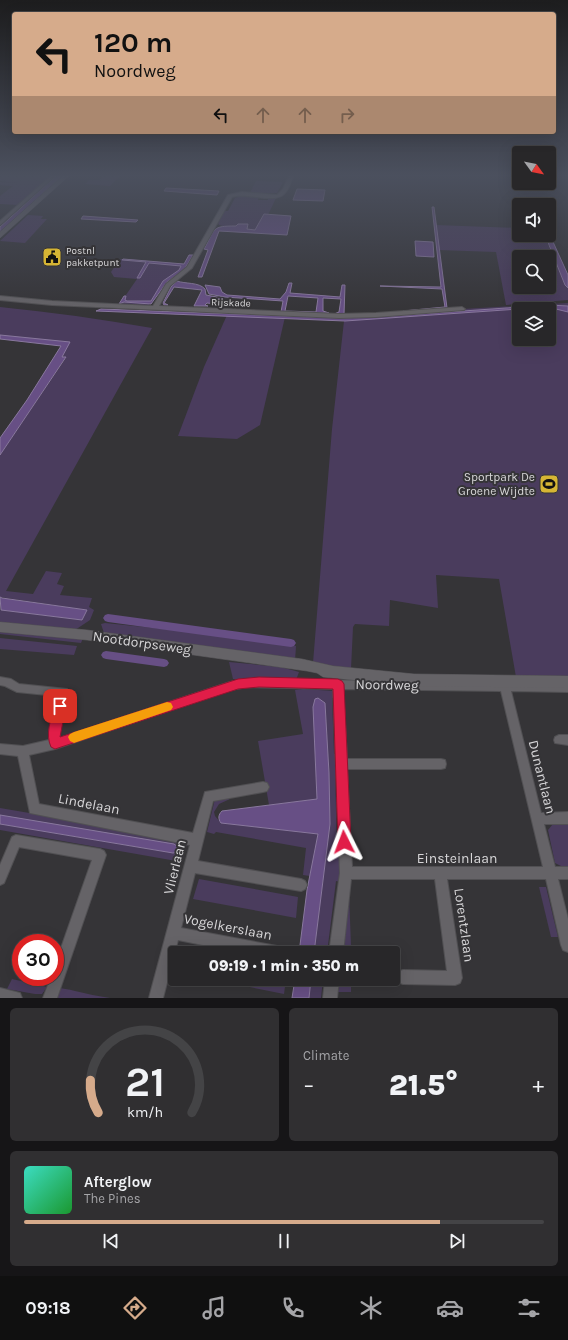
<!DOCTYPE html>
<meta charset="utf-8">
<style>
:root{--surface:#282729;--page:#302f31;--text:#f1f3f6;--muted:#a5a5a8;--line:#444446;--accent:#d6ab8b}
body{margin:0;font-family:Karla,sans-serif;background:var(--page);color:var(--text);height:100vh;display:flex;flex-direction:column;font-size:15px;white-space:nowrap}
*{box-sizing:border-box;margin:0}
p{font-size:13px;color:var(--muted)}
.icon{flex:none;width:22px;height:22px;fill:none;stroke:currentColor;stroke-width:2;stroke-linecap:round;stroke-linejoin:round}
.map{position:relative;height:998px;overflow:hidden}
.details{display:flex;flex-direction:column;gap:10px;padding:10px;background:#161517;flex:1}
.details>*{flex:none}
.banner{position:absolute;left:12px;top:12px;width:544px;height:122px;border-radius:4px;box-shadow:0 4px 16px #0002,0 0 0 1px var(--line);background:#d6ab8b;color:#111;overflow:hidden}
.needle{width:26px;rotate:123deg}
.controls{position:absolute;left:512px;top:146px;display:grid;gap:8px}
.controls a{display:grid;place-items:center;width:44px;height:44px;border-radius:4px;background:var(--surface);box-shadow:0 4px 16px #0002,0 0 0 1px var(--line);font-size:20px}
.speed{position:absolute;left:12px;top:934px;display:flex;gap:8px;font-size:20px;font-weight:700;text-align:center}
.speed>*{display:grid;place-content:center;width:52px;height:52px;border-radius:50%;background:var(--surface);box-shadow:0 4px 16px #0002,0 0 0 1px var(--line);line-height:1}
.speed .limit{border:6px solid #d22;background:#fff;color:#111}
.pin{position:absolute;display:grid;place-items:center;width:34px;height:34px;color:#fff;margin:-17px;border-radius:8px;box-shadow:0 2px 6px #0006}
.me{position:absolute;width:44px;margin:-22px;rotate:357deg;stroke-linejoin:round;filter:drop-shadow(0 0 3px #0008)}
.turn{display:flex;align-items:center;gap:14px;height:84px;padding:0 16px;font-size:18px}
.turn .icon{width:52px;height:52px;stroke-width:2.5}
.turn b{display:block;font-size:28px;line-height:34px}
.lanes{display:flex;align-items:center;height:38px;padding:0 16px;background:#0003;justify-content:center;gap:20px;direction:ltr}
.lanes .off{opacity:.35}
.big{font-size:30px;font-weight:800;line-height:1.1}
.details .widget{flex:1;display:flex;flex-direction:column;justify-content:center;gap:6px;min-width:0;padding:0 14px;border-radius:6px;background:var(--page)}
.details .dial{align-items:center;gap:0}
.dial svg{height:104px;overflow:visible;fill:none;stroke:var(--line);stroke-width:7;stroke-linecap:round;text-anchor:middle}
.dial text{fill:var(--text);stroke:none}
.song{display:flex;align-items:center;gap:12px}
.cover{width:48px;height:48px;border-radius:6px;background:linear-gradient(135deg,hsl(170 70% 55%),hsl(130 70% 35%))}
.played{height:4px;border-radius:2px;background:linear-gradient(90deg,var(--accent) 80%,var(--line) 80%)}
.keys{display:flex;justify-content:space-around;direction:ltr}
.heat{display:flex;justify-content:space-between;align-items:center;font-size:22px;direction:ltr}
.details .tiles{flex:1;display:grid;gap:10px;grid-template-columns:1fr 1fr}
.widget:last-child{grid-column:span 2}
.trip{position:absolute;left:168px;top:946px;width:232px;height:40px;border-radius:4px;background:var(--surface);box-shadow:0 4px 16px #0002,0 0 0 1px var(--line);font-weight:800;line-height:40px;text-align:center}
.menu{display:flex;height:64px;justify-content:space-around;align-items:center;background:#101010;color:var(--muted)}
.menu .icon{width:28px;height:28px}
.menu .current{color:var(--accent)}
.menu b{font-size:18px;color:var(--text)}
.map>svg:first-child{display:block}
.green{fill:#4a3c5d;fill-rule:evenodd}
.water{fill:#674f85;stroke:#89789e;fill-rule:evenodd}
.lines{fill:none;stroke-linecap:round;stroke-linejoin:round}
.canal{fill:#674f85;fill-rule:evenodd}
.street-casing{stroke:#515053;stroke-width:2}
.secondary-casing{stroke:#515053;stroke-width:1}
.street{fill:#656367;fill-rule:evenodd}
.secondary{fill:#656367;fill-rule:evenodd}
.route{fill:#e11d48;stroke:#92132f}
.slow{fill:#f59e0b}
.labels{text-anchor:middle;dominant-baseline:central;stroke-width:4;stroke-linejoin:round;paint-order:stroke}
.far-poi-label{font-size:10px;fill:#d8d7d9;stroke:#353437;text-anchor:start}
.far-street-label{font-size:10px;fill:#d8d7d9;stroke:#353437}
.poi-label{font-size:12px;fill:#d8d7d9;stroke:#353437;text-anchor:end}
.near-street-label{font-size:14px;fill:#d8d7d9;stroke:#353437}
</style>
<div class="map">
<svg width="568" height="998" viewBox="0 0 568 998">
<rect width="100%" height="100%" fill="#353437"/>
<g class="green">
<polygon points="0,174 43,174 51,175 19,205 0,204 0,196 13,186 0,185 0,182 18,183 0,181"/>
<polygon points="105,174 121,174 110,186 85,184 89,180 99,180"/>
<polygon points="256,181 283,182 277,193 250,193"/>
<path d="M241 196 259 197 258 200H268V198H276L268 215 264 214 255 230 246 229 248 225C239 226 224 229 218 224L224 211H228L235 198Z"/>
<polygon points="28,215 43,216 41,219 47,219 25,243 0,241"/>
<path d="M435 225 519 228V235H544L565 285 568 288V300L506 305 496 252 438 250ZM519 257H549V287H519Z"/>
<polygon points="120,259 126,259 185,264 182,271 166,282 148,306 119,305 137,279 114,277 111,272"/>
<polygon points="568,303 568,677 516,677 499,579 436,575 438,608 390,600 389,626 355,624 353,627 351,669 313,663 332,429 344,321 519,309 519,339 549,339 549,309 520,309 564,306 549,305 356,318 340,318 341,316"/>
<path d="M0 307C51 312 101 319 152 328L6 591 33 594 46 571 62 573 57 584 64 586 60 595 92 598 89 607 94 610 90 620 75 630 0 624V610L82 620 87 610 0 597V455L66 358 61 357 69 342 0 335Z"/>
<polygon points="227,315 285,317 260,425 237,439 178,436 204,367"/>
<polygon points="105,623 212,634 296,646 295,661 104,633 101,624"/>
<polygon points="0,631 83,638 81,643 0,634"/>
<polygon points="0,638 77,646 74,655 0,649"/>
<polygon points="229,662 281,667 299,672 296,680 233,679"/>
<polygon points="303,689 334,691 335,697 332,698 334,754 337,754 337,768 335,768 337,856 341,856 340,882 336,881 327,953 314,953 330,824 329,773 325,703 314,726 317,799 269,805 258,741 303,734 295,690"/>
<polygon points="230,797 230,799 219,804 214,812 215,816 221,823 318,834 310,876 303,875 306,848 216,832 214,834 207,832 215,799"/>
<polygon points="0,808 188,840 182,862 0,830 0,824 172,853 178,852 0,815"/>
<polygon points="553,824 568,824 568,867 563,867 555,863 548,830"/>
<polygon points="199,879 298,897 296,918 193,899"/>
<polygon points="539,887 546,887 558,937 551,937"/>
<polygon points="349,893 351,946 342,946"/>
<polygon points="12,979 47,987 42,994 35,994 7,989"/>
<polygon points="210,979 234,979 255,983 255,979 286,979 284,994"/>
<polygon points="311,979 323,979 321,998 309,998"/>
<polygon points="338,979 351,979 351,992 337,992"/>
<path d="M56 987C63 989 68 989 75 991 87 994 98 996 110 998H58L56 997Z"/>
</g>
<g class="water">
<polygon points="58,174 64,174 0,233 0,227"/>
<polygon points="166,188 219,191 217,195 164,191"/>
<polygon points="297,189 325,190 323,201 293,200"/>
<polygon points="432,207 434,207 447,308 403,311 445,307 442,289 380,286 441,287"/>
<path d="M264 214 291 216 287 235 219 231 202 277H198L208 250 204 249C216 228 211 226 236 226L238 224H248L247 229 255 230Z"/>
<polygon points="83,216 138,220 136,222 81,219"/>
<polygon points="549,233 568,275 568,288 565,285 545,235 549,235"/>
<polygon points="415,241 433,242 434,257 416,256"/>
<polygon points="189,255 193,255 184,270 167,282 151,304 124,302 119,304 124,296 126,296 125,300 127,301 151,301 163,281 179,270 181,266 149,263 140,278 137,278 146,262 122,260 123,259 184,264"/>
<path d="M177 281C185 284 199 282 205 289L206 295 222 298 224 301 216 302V304L207 303 205 305 208 306H194L202 290 174 287 164 303 168 305H164L163 303 171 287Z"/>
<path d="M289 283H292L290 293 340 297 342 285H345L344 314H334L339 312 341 299 323 298V311L329 313 281 312 283 301 225 297 209 294 205 285 220 287 222 292 227 295 280 299 286 292ZM288 296 318 298 316 312 285 311Z"/>
<polygon points="549,305 568,306 568,312 548,307 345,321 96,311 101,309 340,318 392,316"/>
<polygon points="0,335 70,342 62,357 66,357 0,455 0,438 27,400 61,346 0,339"/>
<polygon points="0,597 2,598 87,610 82,620 1,610"/>
<path d="M318 698 325 703 329 773 330 824 314 953H299L307 890 318 834 221 823C218 819 218 815 222 811L317 799 313 707 315 699Z"/>
<polygon points="0,815 174,844 178,847 178,852 173,853 0,824"/>
<polygon points="295,979 311,979 309,998 292,998"/>
</g>
<g class="lines">
<g class="canal">
<polygon points="108,614 291,639 294,640 296,643 294,646 291,647 108,622 105,621 103,618 105,615"/>
<polygon points="106,651 164,659 167,660 169,663 167,666 164,667 106,659 103,658 101,655 103,652"/>
</g>
<defs>
<g id="street">
<polygon points="53,174 57,174 0,225 0,221"/>
<path d="M290 174H294C291 180 290 189 284 194 274 204 246 192 232 197L192 268 170 286 159 306 339 314 376 313 462 307 465 309 464 310 376 317 339 318 52 305 0 300V296L52 301 153 306 166 284 187 267 228 195 242 192 277 195 283 189Z"/>
<path d="M0 677 11 679 19 684 67 689 68 692 59 733 60 738 230 682 248 679 568 684V692L511 691 541 813 568 812V824H544L555 867H568V879H558L568 919V952L563 950 561 945 546 879H447L462 978 460 983 455 985 403 984 398 982 396 977 398 972 403 970 447 971 435 879H351L343 953H329L340 873 333 689 248 687 230 690 55 749 29 755 39 804 193 833 205 792 263 782 267 783 269 787 267 791 263 792 213 801 198 861 301 879 305 881 307 885 305 889 301 891 195 873 181 928 277 946 282 948 284 953H243L178 940 163 998H149L190 845 30 813 18 756 0 754V744L23 746 49 740V733L57 696 17 692 5 686 0 685ZM343 689 501 691 543 867H352L347 769H441L445 768 446 764 445 760 441 759H347Z"/>
<polygon points="559,735 568,735 568,745 555,743 554,740 555,737"/>
<polygon points="16,835 100,849 104,851 106,855 57,998 43,998 51,977 55,977 55,965 92,860 19,847 4,883 0,885 0,865 12,837"/>
<polygon points="325,979 339,979 337,998 323,998"/>
<polygon points="0,988 20,993 22,998 0,998"/>
</g>
<g id="secondary">
<polygon points="65,174 71,174 0,238 0,232"/>
<polygon points="0,622 87,630 302,659 333,666 414,674 568,676 568,688 414,686 323,677 317,673 307,671 87,640 0,632"/>
</g>
</defs>
<use href="#street" class="street-casing"/>
<use href="#secondary" class="secondary-casing"/>
<use href="#street" class="street"/>
<use href="#secondary" class="secondary"/>
</g>
<linearGradient id="sky" x2="0" y2="1"><stop stop-color="#1d1d1e"/><stop offset="0.56" stop-color="#4b505e"/><stop offset="1" stop-color="#4b505e" stop-opacity="0"/></linearGradient>
<rect width="568" height="313" fill="url(#sky)"/>
<path class="route" d="M259 677 338 679 342 681 344 684 351 842 349 847 344 849 340 847 338 842 333 689 259 687 238 689 55 749 51 747C45 734 51 720 54 706L56 702 60 701 64 702 66 706 60 737 238 679Z"/>
<polygon class="slow" points="167,702 171,703 173,707 171,710 74,743 70,741 68,737 70,734 74,732"/>
<defs>
<symbol id="civic-square" viewBox="-11 -11 22 22"><rect x="-9" y="-9" width="18" height="18" rx="4" fill="#d6b534" stroke="#353437"/><path d="M-.6-6.5H3V-4.5H.6V-3L4-1V1h2V6H-6V1h2V-1L-.6-3ZM-1.2 2.5V6h2.4V2.5Z" fill="#111"/></symbol>
<symbol id="stadium-square" viewBox="-11 -11 22 22"><rect x="-9" y="-9" width="18" height="18" rx="4" fill="#d6b534" stroke="#353437"/><path d="M0-5a6.5 5 0 1 0 0 10a6.5 5 0 1 0 0-10ZM-3.5-1.8h7v3.6h-7Z" fill="#111"/></symbol>
</defs>
<g fill-rule="evenodd">
<use href="#civic-square" x="41" y="246" width="22" height="22"/>
<use href="#stadium-square" x="538" y="473" width="22" height="22"/>
</g>
<g class="labels">
<g class="far-poi-label">
<text x="66" y="251">Postnl<tspan x="66" dy="12">pakketpunt</tspan></text>
</g>
<g class="far-street-label">
<text transform="translate(231 303) rotate(2)">Rijskade</text>
</g>
<g class="poi-label">
<text x="535" y="477">Sportpark De<tspan x="535" dy="14">Groene Wijdte</tspan></text>
</g>
<g class="near-street-label">
<text transform="translate(142 643) rotate(8)">Nootdorpseweg</text>
<text transform="translate(387 685) rotate(1)">Noordweg</text>
<text transform="translate(542 777) rotate(76)">Dunantlaan</text>
<text transform="translate(89 804) rotate(11)">Lindelaan</text>
<text x="457" y="858">Einsteinlaan</text>
<text transform="translate(175 867) rotate(-76)">Vlierlaan</text>
<text transform="translate(464 925) rotate(82)">Lorentzlaan</text>
<text transform="translate(228 927) rotate(11)">Vogelkerslaan</text>
</g>
</g>
</svg>
<div class="controls">
<a><svg class="needle" viewBox="-14 -14 28 28"><path d="M0-13l5 13h-10z" fill="#e53935"/><path d="M0 13l5-13h-10z" fill="#a5a5a8"/></svg></a>
<a><svg class="icon" aria-label="sound" viewBox="0 0 24 24"><path d="M4 9h4l5-4v14l-5-4H4zM17 9q2 3 0 6"/></svg></a>
<a><svg class="icon" aria-label="search" viewBox="0 0 24 24"><circle cx="10" cy="10" r="6"/><path d="M15 15l6 6"/></svg></a>
<a><svg class="icon" aria-label="layers" viewBox="0 0 24 24"><path d="M12 4l9 5-9 5-9-5zM3 14l9 5 9-5"/></svg></a>
</div>
<div class="speed"><div class="limit">30</div></div>
<div class="pin" style="left:60px;top:706px;background:#d93025"><svg class="icon" aria-label="arrive" viewBox="0 0 24 24"><path d="M6 21V4h12l-3 4 3 4H6"/></svg></div>
<svg class="me" style="left:344px;top:842px" viewBox="-20 -20 40 40"><path d="M0-17L14 15 0 8-14 15z" fill="#e11d48" stroke="#fff" stroke-width="4"/></svg>
<div class="trip">09:19 · 1 min · 350 m</div>
<div class="banner">
<div class="turn"><svg class="icon" aria-label="left" viewBox="0 0 24 24"><path d="M17 20v-9H6M10 6l-5 5 5 5"/></svg><div><b>120 m</b>Noordweg</div></div>
<div class="lanes"><svg class="icon" aria-label="left" viewBox="0 0 24 24"><path d="M17 20v-9H6M10 6l-5 5 5 5"/></svg><svg class="icon off" aria-label="ahead" viewBox="0 0 24 24"><path d="M12 20V5M6 11l6-6 6 6"/></svg><svg class="icon off" aria-label="ahead" viewBox="0 0 24 24"><path d="M12 20V5M6 11l6-6 6 6"/></svg><svg class="icon off" aria-label="right" viewBox="0 0 24 24"><path d="M7 20v-9h11M14 6l5 5-5 5"/></svg></div>
</div>
</div>
<section class="details">
<div class="tiles">
<div class="widget dial"><svg viewBox="0 0 100 80">
<path d="M14 69A42 42 0 1 1 86 69"/>
<path d="M14 69A42 42 0 0 1 8 44" stroke="#d6ab8b"/>
<text x="50" y="56" font-size="32" font-weight="700">21</text>
<text x="50" y="72" font-size="11">km/h</text>
</svg></div>
<div class="widget"><p>Climate</p>
<div class="heat"><a>−</a><b class="big">21.5°</b><a>+</a></div>
</div>
<div class="widget">
<div class="song"><i class="cover"></i><div><b>Afterglow</b><p>The Pines</p></div></div>
<div class="played"></div>
<div class="keys"><svg class="icon" aria-label="previous" viewBox="0 0 24 24"><path d="M18 5L8 12l10 7zM5 5v14"/></svg><svg class="icon" aria-label="pause" viewBox="0 0 24 24"><path d="M8 5v14M16 5v14"/></svg><svg class="icon" aria-label="next" viewBox="0 0 24 24"><path d="M6 5l10 7-10 7zM19 5v14"/></svg></div>
</div>
</div>
</section>
<nav class="menu">
<b>09:18</b>
<svg class="icon current" aria-label="directions" viewBox="0 0 24 24"><path d="M12 3l9 9-9 9-9-9zM9 14v-3h6M13 9l2 2-2 2"/></svg>
<svg class="icon" aria-label="music" viewBox="0 0 24 24"><path d="M9 18V5l10-2v13"/><circle cx="6" cy="18" r="3"/><circle cx="16" cy="16" r="3"/></svg>
<svg class="icon" aria-label="phone" viewBox="0 0 24 24"><path d="M5 4h4l2 5-3 2q2 4 5 5l2-3 5 2v4C11 20 4 13 5 4z"/></svg>
<svg class="icon" aria-label="climate" viewBox="0 0 24 24"><path d="M12 3v18M4 7l16 10M4 17L20 7"/></svg>
<svg class="icon" aria-label="car" viewBox="0 0 24 24"><path d="M5 17H2v-5l4-1 3-4h7l3 4 3 1v5h-3M9 17h6M6 11h13"/><circle cx="7" cy="17" r="2"/><circle cx="17" cy="17" r="2"/></svg>
<svg class="icon" aria-label="filters" viewBox="0 0 24 24"><path d="M4 7h16M4 17h16"/><circle cx="9" cy="7" r="2"/><circle cx="15" cy="17" r="2"/></svg>
</nav>
